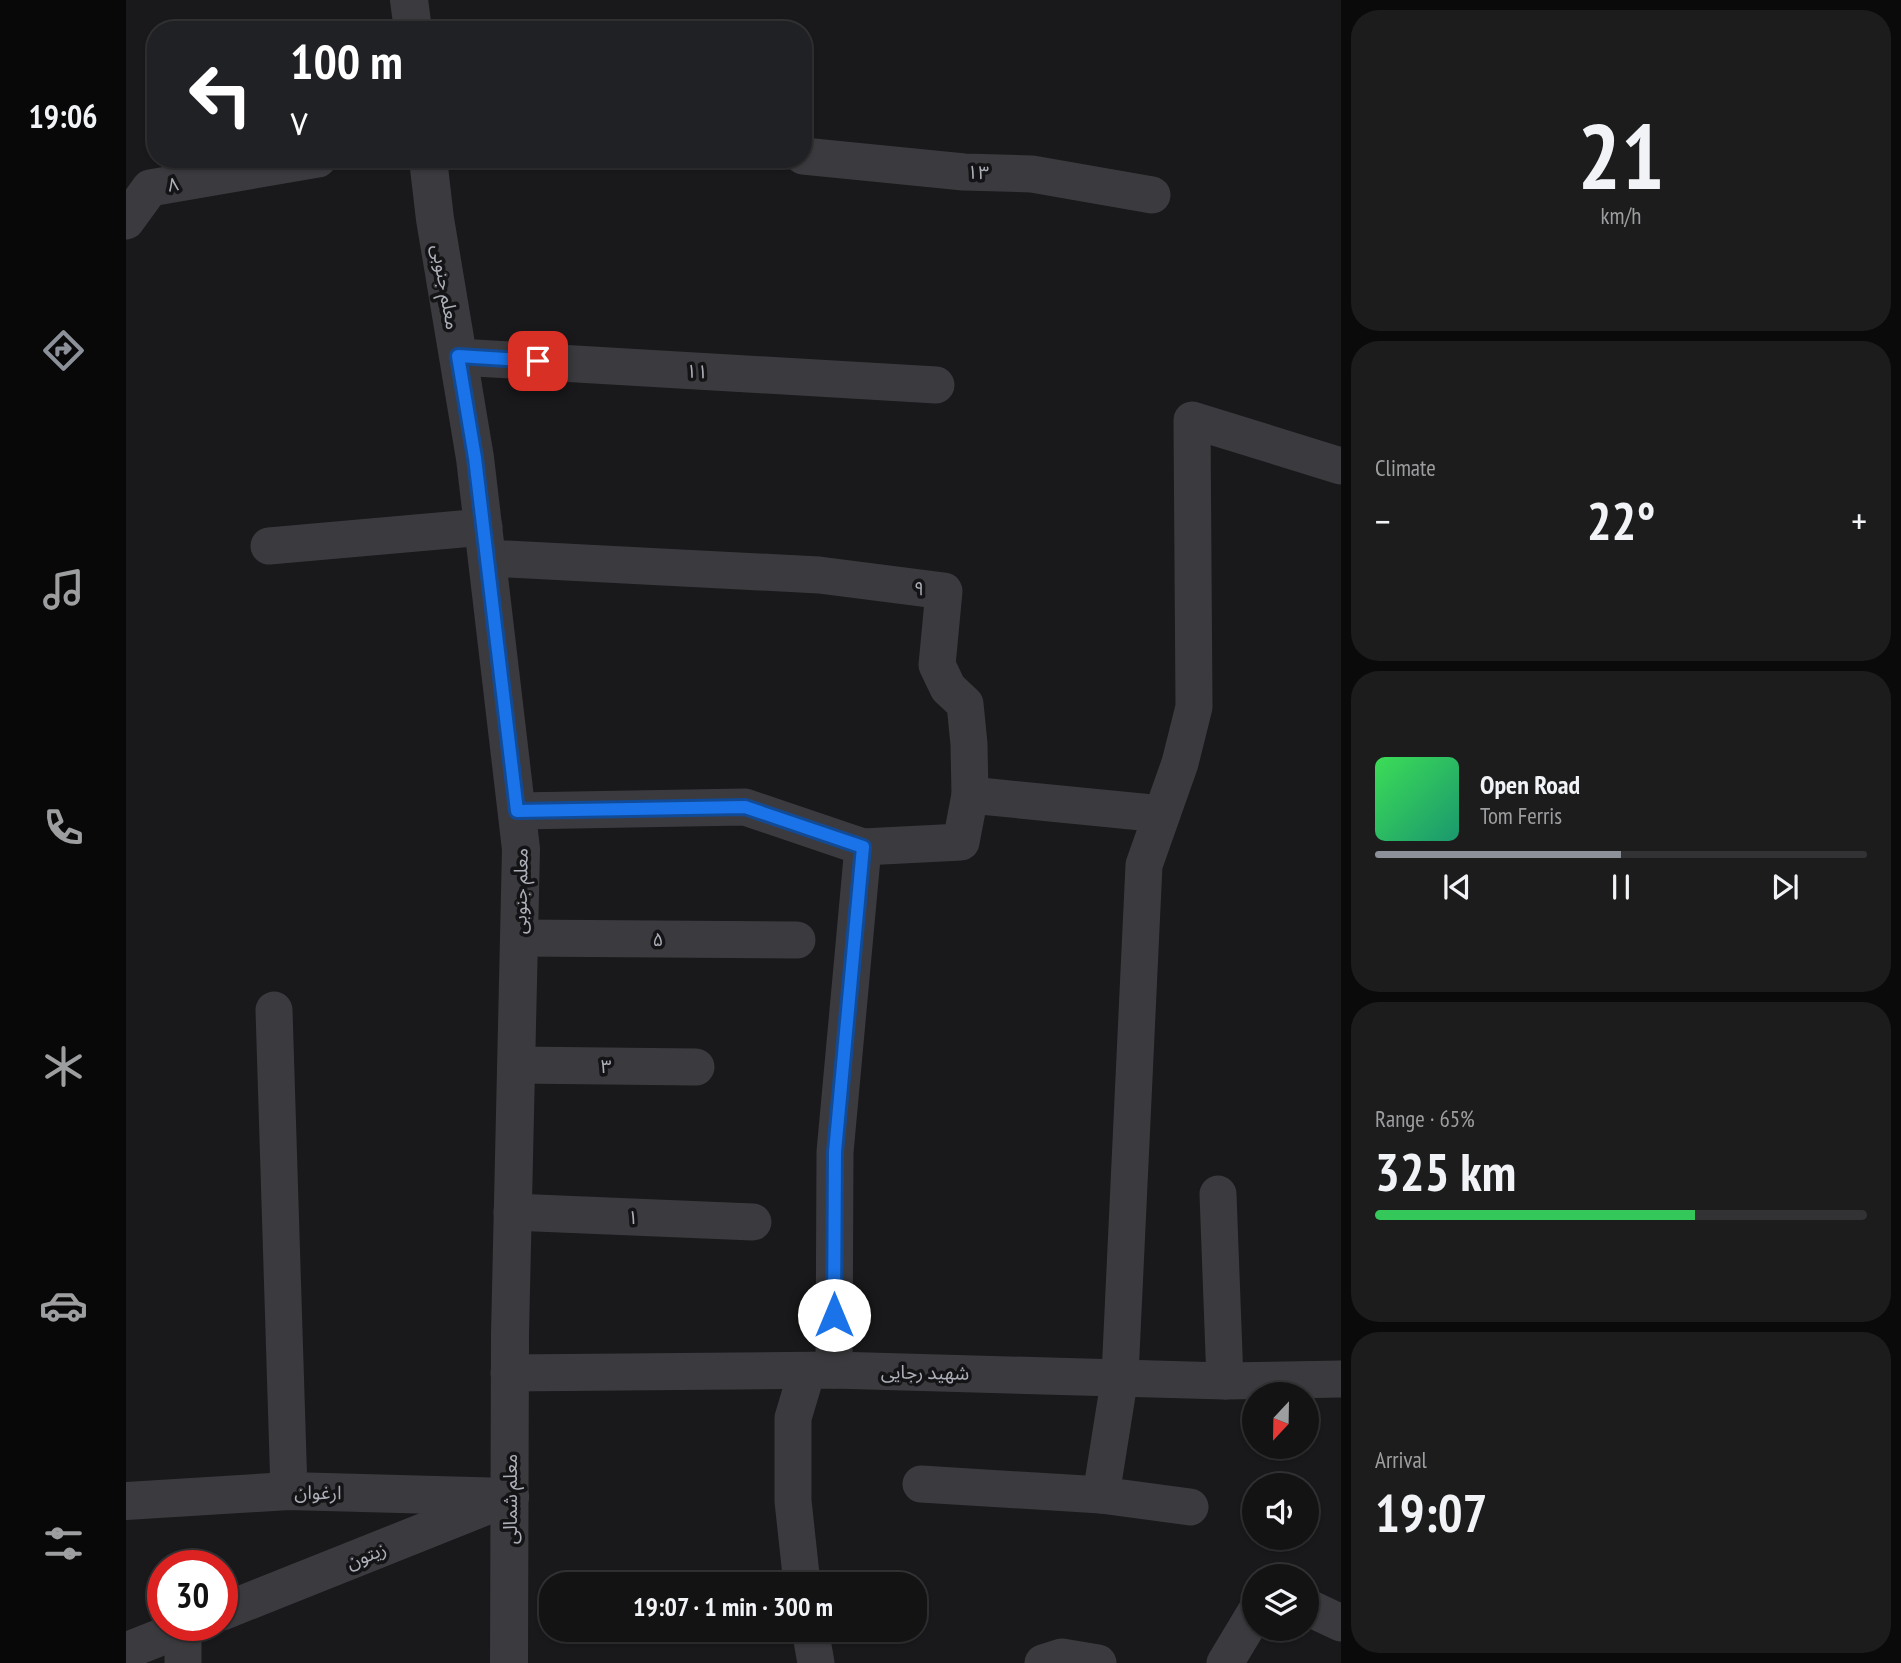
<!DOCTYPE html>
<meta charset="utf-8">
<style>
:root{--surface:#131314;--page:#1c1c1d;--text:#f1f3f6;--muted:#9d9ea0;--line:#323234;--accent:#8c9099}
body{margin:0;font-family:"PT Sans Narrow","Noto Sans Arabic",sans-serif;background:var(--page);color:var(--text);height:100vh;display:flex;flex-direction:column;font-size:26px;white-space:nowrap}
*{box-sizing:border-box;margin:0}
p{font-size:23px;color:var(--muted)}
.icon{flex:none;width:38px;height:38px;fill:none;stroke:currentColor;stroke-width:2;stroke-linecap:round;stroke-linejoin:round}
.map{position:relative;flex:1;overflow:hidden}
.side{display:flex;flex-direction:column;gap:10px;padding:10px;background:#0a0a0b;width:560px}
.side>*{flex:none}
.top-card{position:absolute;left:21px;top:21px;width:665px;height:147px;border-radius:28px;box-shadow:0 2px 5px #0004,0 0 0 2px var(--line);background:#202124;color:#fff;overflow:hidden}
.needle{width:46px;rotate:202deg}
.buttons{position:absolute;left:1116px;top:1382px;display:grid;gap:14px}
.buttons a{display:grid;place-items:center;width:77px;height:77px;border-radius:50%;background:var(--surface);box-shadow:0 2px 5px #0004,0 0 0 2px var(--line);font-size:35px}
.speed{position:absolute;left:21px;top:1550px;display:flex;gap:14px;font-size:35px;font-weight:700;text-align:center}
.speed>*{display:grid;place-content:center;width:91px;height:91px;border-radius:50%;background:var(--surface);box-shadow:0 2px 5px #0004,0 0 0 2px var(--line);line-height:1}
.speed .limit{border:10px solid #d22;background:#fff;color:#111}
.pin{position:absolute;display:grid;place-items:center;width:60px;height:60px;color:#fff;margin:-30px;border-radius:14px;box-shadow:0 4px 10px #0006}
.me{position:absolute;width:77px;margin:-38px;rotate:0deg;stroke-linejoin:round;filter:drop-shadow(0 0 5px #0008)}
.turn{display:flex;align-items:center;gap:24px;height:147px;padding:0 28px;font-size:32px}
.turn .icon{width:91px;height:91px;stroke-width:2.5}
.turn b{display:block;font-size:49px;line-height:60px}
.big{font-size:52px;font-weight:700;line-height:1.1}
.side .card{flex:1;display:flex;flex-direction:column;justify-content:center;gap:10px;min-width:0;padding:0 24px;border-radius:28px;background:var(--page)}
.side .dial{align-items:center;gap:0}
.dial b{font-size:91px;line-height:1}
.song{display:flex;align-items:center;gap:21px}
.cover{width:84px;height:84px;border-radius:10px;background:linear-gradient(135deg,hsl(130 70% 55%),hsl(160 70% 35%))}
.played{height:7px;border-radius:4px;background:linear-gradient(90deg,var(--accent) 50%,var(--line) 50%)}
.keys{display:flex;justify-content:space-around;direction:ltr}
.heat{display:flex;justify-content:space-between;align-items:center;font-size:38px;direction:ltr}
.charge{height:10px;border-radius:5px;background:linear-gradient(90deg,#34c759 65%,var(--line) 0)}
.trip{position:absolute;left:413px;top:1572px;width:388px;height:70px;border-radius:28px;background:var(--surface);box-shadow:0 2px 5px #0004,0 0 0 2px var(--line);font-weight:700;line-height:70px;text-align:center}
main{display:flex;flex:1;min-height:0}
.tabs{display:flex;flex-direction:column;width:126px;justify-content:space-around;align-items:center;background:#080808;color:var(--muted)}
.tabs .icon{width:49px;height:49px}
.tabs .active{color:var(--accent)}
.tabs b{font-size:32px;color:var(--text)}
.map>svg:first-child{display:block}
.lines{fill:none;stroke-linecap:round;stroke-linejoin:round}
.minor{stroke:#3b3b3f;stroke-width:37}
.tertiary{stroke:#3b3b3f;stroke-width:38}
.route-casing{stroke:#114b97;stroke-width:18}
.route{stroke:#1a73e8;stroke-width:12}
.labels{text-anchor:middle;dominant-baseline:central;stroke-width:7;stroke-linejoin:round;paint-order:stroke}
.street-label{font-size:19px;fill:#adafb9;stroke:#141416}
</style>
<main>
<nav class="tabs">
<b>19:06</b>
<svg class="icon active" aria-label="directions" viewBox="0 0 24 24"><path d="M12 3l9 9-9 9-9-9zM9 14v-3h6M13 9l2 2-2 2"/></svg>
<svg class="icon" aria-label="music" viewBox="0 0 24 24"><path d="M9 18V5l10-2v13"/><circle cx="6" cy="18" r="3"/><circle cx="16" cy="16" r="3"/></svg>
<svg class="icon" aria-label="phone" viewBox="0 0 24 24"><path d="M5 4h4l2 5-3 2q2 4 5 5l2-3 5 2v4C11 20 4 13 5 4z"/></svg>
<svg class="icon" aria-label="climate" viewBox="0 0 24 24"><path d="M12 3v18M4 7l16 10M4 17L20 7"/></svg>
<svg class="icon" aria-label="car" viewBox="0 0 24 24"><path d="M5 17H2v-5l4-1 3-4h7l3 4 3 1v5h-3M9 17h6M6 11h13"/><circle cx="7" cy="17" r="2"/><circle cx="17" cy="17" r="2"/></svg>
<svg class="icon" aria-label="filters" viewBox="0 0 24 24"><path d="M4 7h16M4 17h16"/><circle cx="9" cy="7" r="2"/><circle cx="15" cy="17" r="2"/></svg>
</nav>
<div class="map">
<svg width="1215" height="1663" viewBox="0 0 1215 1663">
<rect width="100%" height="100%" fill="#19191b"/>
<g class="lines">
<g class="minor">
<polyline points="677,156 838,172 906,174 1026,195"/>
<polyline points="0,221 24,188 192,159"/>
<polyline points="332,357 810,385"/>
<polyline points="143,546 358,527"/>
<polyline points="361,558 693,575 818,591 811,665 822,688 839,704 843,744 844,795 1036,814"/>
<polyline points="391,811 619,807 737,847"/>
<polyline points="393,938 671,940"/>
<polyline points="148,1010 163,1491"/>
<polyline points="390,1065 570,1067"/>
<polyline points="1092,1194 1099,1381"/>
<polyline points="386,1212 627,1222"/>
<polyline points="708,1370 709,1152 737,847 835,842 844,795"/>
<polyline points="383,1373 708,1370 1099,1381 1215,1379"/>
<polyline points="795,1484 975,1495"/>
<polyline points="1064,1507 975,1495 994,1376 1018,865 1054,763 1068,707 1066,420 1215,466"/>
<polyline points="676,1584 667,1501 667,1418 681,1371"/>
<polyline points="1181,1607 1215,1623"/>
<polyline points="96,1612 384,1497"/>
<polyline points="57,1628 57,1663"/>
<polyline points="684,1629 690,1663"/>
<polyline points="0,1651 63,1626"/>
<polyline points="917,1663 936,1657 972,1663"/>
<polyline points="1099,1663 1129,1613"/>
</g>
<g class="tertiary">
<polyline points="283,0 287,30"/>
<polyline points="302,159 309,219 349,458 395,849 384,1334 383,1663"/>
<polyline points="0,1501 163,1491 384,1497"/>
</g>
</g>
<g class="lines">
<defs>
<polyline id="route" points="412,361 332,356 349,458 391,811 619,807 737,847 709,1152 708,1315"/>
</defs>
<use href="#route" class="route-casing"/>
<use href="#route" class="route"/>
</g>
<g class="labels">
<g class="street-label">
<text transform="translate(852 172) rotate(3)">۱۳</text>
<text transform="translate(47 184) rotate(-10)">۸</text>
<text transform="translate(320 287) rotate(80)">معلم جنوبی</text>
<text transform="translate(571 371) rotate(3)">۱۱</text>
<text transform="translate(793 588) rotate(7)">۹</text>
<text transform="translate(394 891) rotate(-89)">معلم جنوبی</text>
<text x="532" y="939">۵</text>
<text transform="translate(480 1066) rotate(1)">۳</text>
<text transform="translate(507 1217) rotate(2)">۱</text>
<text transform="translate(799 1372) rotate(1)">شهید رجایی</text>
<text transform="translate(192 1492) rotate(1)">ارغوان</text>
<text transform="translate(384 1499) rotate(-90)">معلم شمالی</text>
<text transform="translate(240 1555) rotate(-22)">زیتون</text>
</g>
</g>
</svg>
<div class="buttons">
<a><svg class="needle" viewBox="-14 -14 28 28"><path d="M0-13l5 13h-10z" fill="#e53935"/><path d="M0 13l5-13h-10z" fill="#9d9ea0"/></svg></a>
<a><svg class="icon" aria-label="sound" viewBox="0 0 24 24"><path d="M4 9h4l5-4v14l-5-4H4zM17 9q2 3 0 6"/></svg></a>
<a><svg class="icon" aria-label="layers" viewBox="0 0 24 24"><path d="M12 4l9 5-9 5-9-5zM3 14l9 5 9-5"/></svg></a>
</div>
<div class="speed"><div class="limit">30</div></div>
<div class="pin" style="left:412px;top:361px;background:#d93025"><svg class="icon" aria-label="arrive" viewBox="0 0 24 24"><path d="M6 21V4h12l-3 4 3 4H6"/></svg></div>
<svg class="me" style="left:708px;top:1315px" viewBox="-20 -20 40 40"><circle r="19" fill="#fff"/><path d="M0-13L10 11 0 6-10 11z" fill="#1a73e8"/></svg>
<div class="trip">19:07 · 1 min · 300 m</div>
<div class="top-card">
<div class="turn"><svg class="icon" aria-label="left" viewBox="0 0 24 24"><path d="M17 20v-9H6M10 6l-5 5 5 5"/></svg><div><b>100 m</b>۷</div></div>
</div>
</div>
<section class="side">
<div class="card dial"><b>21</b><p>km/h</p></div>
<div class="card"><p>Climate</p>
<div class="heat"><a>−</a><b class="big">22°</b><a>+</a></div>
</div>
<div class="card">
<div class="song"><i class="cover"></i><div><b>Open Road</b><p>Tom Ferris</p></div></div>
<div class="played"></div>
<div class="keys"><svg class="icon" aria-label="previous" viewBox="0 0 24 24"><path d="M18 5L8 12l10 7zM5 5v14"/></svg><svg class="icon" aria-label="pause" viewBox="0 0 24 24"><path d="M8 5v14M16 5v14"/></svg><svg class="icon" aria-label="next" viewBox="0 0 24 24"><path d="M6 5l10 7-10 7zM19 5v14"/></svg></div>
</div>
<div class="card"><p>Range · 65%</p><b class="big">325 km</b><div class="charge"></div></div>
<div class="card"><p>Arrival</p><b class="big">19:07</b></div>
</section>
</main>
